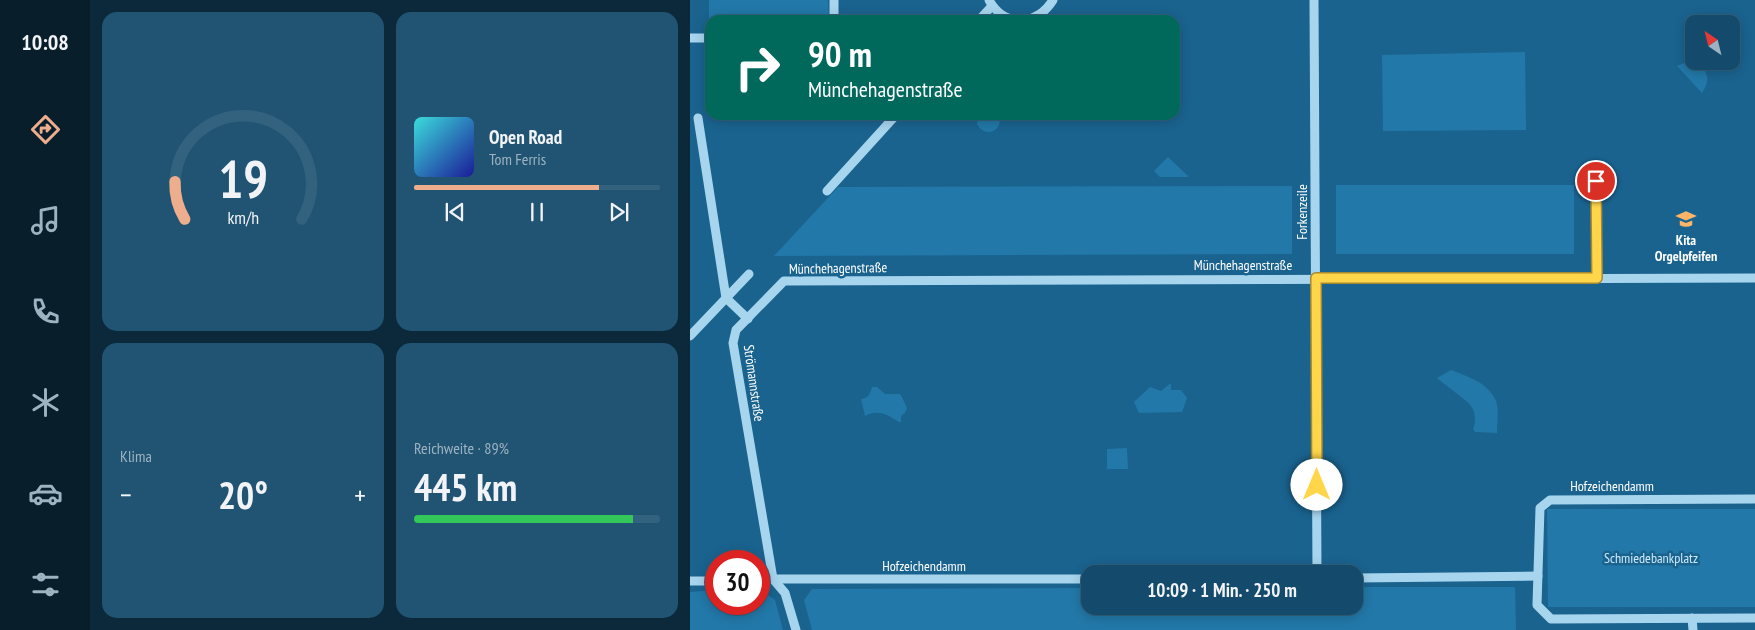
<!DOCTYPE html>
<html lang="de">
<meta charset="utf-8">
<style>
:root{--surface:#144a6b;--page:#215473;--text:#f1f3f6;--muted:#9db3c1;--line:#33627e;--accent:#eead8d}
body{margin:0;font-family:"PT Sans Narrow",sans-serif;background:var(--page);color:var(--text);height:100vh;display:flex;flex-direction:column;font-size:19px;white-space:nowrap}
*{box-sizing:border-box;margin:0}
p{font-size:16px;color:var(--muted)}
.icon{flex:none;width:28px;height:28px;fill:none;stroke:currentColor;stroke-width:2;stroke-linecap:round;stroke-linejoin:round}
.map{position:relative;flex:1;overflow:hidden}
.sheet{display:flex;flex-direction:column;gap:12px;padding:12px;background:#0b293b;width:600px}
.sheet>*{flex:none}
.top-card{position:absolute;left:15px;top:15px;width:475px;height:105px;border-radius:15px;box-shadow:0 2px 12px #0003,0 0 0 1px var(--line);background:#00695c;color:#fff;overflow:hidden}
.needle{width:32px;rotate:325deg}
.controls{position:absolute;left:995px;top:15px;display:grid;gap:10px}
.controls a{display:grid;place-items:center;width:55px;height:55px;border-radius:10px;background:var(--surface);box-shadow:0 2px 12px #0003,0 0 0 1px var(--line);font-size:25px}
.speed{position:absolute;left:15px;top:550px;display:flex;gap:10px;font-size:25px;font-weight:700;text-align:center}
.speed>*{display:grid;place-content:center;width:65px;height:65px;border-radius:50%;background:var(--surface);box-shadow:0 2px 12px #0003,0 0 0 1px var(--line);line-height:1}
.speed .limit{border:8px solid #d22;background:#fff;color:#111}
.pin{position:absolute;display:grid;place-items:center;width:42px;height:42px;color:#fff;margin:-21px;border:2px solid #fff;border-radius:50%;box-shadow:0 1px 5px #0007}
.me{position:absolute;width:55px;margin:-28px;rotate:0deg;stroke-linejoin:round;filter:drop-shadow(0 0 4px #0008)}
.turn{display:flex;align-items:center;gap:18px;height:105px;padding:0 20px;font-size:22px}
.turn .icon{width:65px;height:65px;stroke-width:2.5}
.turn b{display:block;font-size:35px;line-height:42px}
.big{font-size:38px;font-weight:700;line-height:1.1}
.sheet .card{flex:1;display:flex;flex-direction:column;justify-content:center;gap:8px;min-width:0;padding:0 18px;border-radius:15px;background:var(--page)}
.sheet .dial{align-items:center;gap:0}
.dial svg{height:130px;overflow:visible;fill:none;stroke:var(--line);stroke-width:7;stroke-linecap:round;text-anchor:middle}
.dial text{fill:var(--text);stroke:none}
.song{display:flex;align-items:center;gap:15px}
.cover{width:60px;height:60px;border-radius:8px;background:linear-gradient(135deg,hsl(180 70% 55%),hsl(240 70% 35%))}
.played{height:5px;border-radius:2px;background:linear-gradient(90deg,var(--accent) 75%,var(--line) 75%)}
.keys{display:flex;justify-content:space-around;direction:ltr}
.heat{display:flex;justify-content:space-between;align-items:center;font-size:28px;direction:ltr}
.charge{height:8px;border-radius:4px;background:linear-gradient(90deg,#34c759 89%,var(--line) 0)}
.sheet .tiles{flex:1;display:grid;gap:12px;grid-template-columns:repeat(2,1fr)}
.trip{position:absolute;left:391px;top:565px;width:282px;height:50px;border-radius:15px;background:var(--surface);box-shadow:0 2px 12px #0003,0 0 0 1px var(--line);font-weight:700;line-height:50px;text-align:center}
main{display:flex;flex:1;min-height:0}
.tab-bar{display:flex;flex-direction:column;width:90px;justify-content:space-around;align-items:center;background:#081e2b;color:var(--muted)}
.tab-bar .icon{width:35px;height:35px}
.tab-bar .active{color:var(--accent)}
.tab-bar b{font-size:22px;color:var(--text)}
.map>svg:first-child{display:block}
.green{fill:#2278a8}
.lines{fill:none;stroke-linecap:round;stroke-linejoin:round}
.minor{stroke:#a7d5ee;stroke-width:9}
.route-casing{stroke:#a68a30;stroke-width:12}
.route{stroke:#ffd54a;stroke-width:9}
.labels{text-anchor:middle;dominant-baseline:central;stroke-width:5;stroke-linejoin:round;paint-order:stroke}
.street-label{font-size:14px;fill:#fff;stroke:#1a638f}
.poi-label{font-size:14px;font-weight:bold;fill:#fff;stroke:#1a638f}
.park-label{font-size:14px;fill:#cdeafa;stroke:#1a638f}
</style>
<main>
<nav class="tab-bar">
<b>10:08</b>
<svg class="icon active" aria-label="directions" viewBox="0 0 24 24"><path d="M12 3l9 9-9 9-9-9zM9 14v-3h6M13 9l2 2-2 2"/></svg>
<svg class="icon" aria-label="music" viewBox="0 0 24 24"><path d="M9 18V5l10-2v13"/><circle cx="6" cy="18" r="3"/><circle cx="16" cy="16" r="3"/></svg>
<svg class="icon" aria-label="phone" viewBox="0 0 24 24"><path d="M5 4h4l2 5-3 2q2 4 5 5l2-3 5 2v4C11 20 4 13 5 4z"/></svg>
<svg class="icon" aria-label="climate" viewBox="0 0 24 24"><path d="M12 3v18M4 7l16 10M4 17L20 7"/></svg>
<svg class="icon" aria-label="car" viewBox="0 0 24 24"><path d="M5 17H2v-5l4-1 3-4h7l3 4 3 1v5h-3M9 17h6M6 11h13"/><circle cx="7" cy="17" r="2"/><circle cx="17" cy="17" r="2"/></svg>
<svg class="icon" aria-label="filters" viewBox="0 0 24 24"><path d="M4 7h16M4 17h16"/><circle cx="9" cy="7" r="2"/><circle cx="15" cy="17" r="2"/></svg>
</nav>
<section class="sheet">
<div class="tiles">
<div class="card dial"><svg viewBox="0 0 100 80">
<path d="M14 69A42 42 0 1 1 86 69"/>
<path d="M14 69A42 42 0 0 1 8 46" stroke="#eead8d"/>
<text x="50" y="56" font-size="32" font-weight="700">19</text>
<text x="50" y="72" font-size="11">km/h</text>
</svg></div>
<div class="card">
<div class="song"><i class="cover"></i><div><b>Open Road</b><p>Tom Ferris</p></div></div>
<div class="played"></div>
<div class="keys"><svg class="icon" aria-label="previous" viewBox="0 0 24 24"><path d="M18 5L8 12l10 7zM5 5v14"/></svg><svg class="icon" aria-label="pause" viewBox="0 0 24 24"><path d="M8 5v14M16 5v14"/></svg><svg class="icon" aria-label="next" viewBox="0 0 24 24"><path d="M6 5l10 7-10 7zM19 5v14"/></svg></div>
</div>
<div class="card"><p>Klima</p>
<div class="heat"><a>−</a><b class="big">20°</b><a>+</a></div>
</div>
<div class="card"><p>Reichweite · 89%</p><b class="big">445 km</b><div class="charge"></div></div>
</div>
</section>
<div class="map">
<svg width="1065" height="630" viewBox="0 0 1065 630">
<rect width="100%" height="100%" fill="#1a638f"/>
<g class="green">
<polygon points="19,0 138,0 139,20 20,20 19,22"/>
<polygon points="835,52 836,130 693,131 692,55"/>
<path d="M997 62 1008 63C1019 74 1020 80 1012 93L987 66Z"/>
<path d="M288 115H309C314 131 295 139 287 124Z"/>
<polygon points="478,157 499,177 470,177 464,171"/>
<rect x="646" y="185" width="238" height="69"/>
<polygon points="602,186 602,254 84,256 148,187"/>
<path d="M761 370C778 377 798 382 806 401 809 410 807 424 807 433L785 432 783 429C786 422 786 413 781 406 778 401 754 384 747 378Z"/>
<polygon points="481,383 481,390 491,390 497,398 492,412 449,413 444,402 460,387 471,391"/>
<path d="M182 387H187L195 394H209L211 395 217 408 215 413 211 416V422H209C197 414 188 409 175 416L171 399C179 398 180 394 182 387Z"/>
<polygon points="437,448 438,469 417,469 417,449"/>
<polygon points="857,509 1065,509 1065,607 858,607"/>
<polygon points="665,587 825,587 826,630 122,630 114,600 122,589 400,588 400,606 665,606"/>
<polygon points="69,589 85,600 93,630 0,630 0,592 26,590 26,604 69,604"/>
</g>
<g class="lines">
<g class="minor">
<path d="M299 0C305 11 315 19 327 20"/>
<polyline points="624,0 627,574"/>
<polyline points="144,20 144,0"/>
<polyline points="289,20 302,6"/>
<path d="M337 20C349 16 356 11 363 0"/>
<polyline points="0,38 20,38"/>
<polyline points="8,118 36,298 58,319"/>
<polyline points="905,181 907,278"/>
<polyline points="137,191 206,115"/>
<polyline points="0,336 59,274"/>
<polyline points="1065,499 860,500 850,508 847,605 861,619 1065,618"/>
<polyline points="665,578 848,576"/>
<polyline points="69,579 400,579"/>
<polyline points="0,581 26,581"/>
<polyline points="1002,618 1003,630"/>
<polyline points="106,630 95,593 83,579 43,343 46,330 94,281 1065,278"/>
</g>
</g>
<g class="lines">
<defs>
<polyline id="route" points="627,485 626,278 907,278 906,181"/>
</defs>
<use href="#route" class="route-casing"/>
<use href="#route" class="route"/>
</g>
<defs>
<symbol id="school-bare" viewBox="-9 -9 18 18"><path d="M0-5L7-2L0 1L-7-2ZM-4 1L0 2.5L4 1V4Q0 6-4 4Z" fill="#ffb565" stroke="#1a638f" stroke-width="2.5" paint-order="stroke"/></symbol>
</defs>
<g fill-rule="evenodd">
<use href="#school-bare" x="982" y="205" width="28" height="28"/>
</g>
<g class="labels">
<g class="street-label">
<text transform="translate(612 212) rotate(-90)">Forkenzeile</text>
<text x="553" y="265">Münchehagenstraße</text>
<text transform="translate(148 268) rotate(-1)">Münchehagenstraße</text>
<text transform="translate(64 383) rotate(82)">Strömannstraße</text>
<text x="922" y="486">Hofzeichendamm</text>
<text x="234" y="566">Hofzeichendamm</text>
</g>
<g class="poi-label">
<text x="996" y="240">Kita<tspan x="996" dy="16">Orgelpfeifen</tspan></text>
</g>
<g class="park-label">
<text x="961" y="558">Schmiedebankplatz</text>
</g>
</g>
</svg>
<div class="controls">
<a><svg class="needle" viewBox="-14 -14 28 28"><path d="M0-13l5 13h-10z" fill="#e53935"/><path d="M0 13l5-13h-10z" fill="#9db3c1"/></svg></a>
</div>
<div class="speed"><div class="limit">30</div></div>
<div class="pin" style="left:906px;top:181px;background:#d93025"><svg class="icon" aria-label="arrive" viewBox="0 0 24 24"><path d="M6 21V4h12l-3 4 3 4H6"/></svg></div>
<svg class="me" style="left:627px;top:485px" viewBox="-20 -20 40 40"><circle r="19" fill="#fff"/><path d="M0-13L10 11 0 6-10 11z" fill="#ffd54a"/></svg>
<div class="trip">10:09 · 1 Min. · 250 m</div>
<div class="top-card">
<div class="turn"><svg class="icon" aria-label="right" viewBox="0 0 24 24"><path d="M7 20v-9h11M14 6l5 5-5 5"/></svg><div><b>90 m</b>Münchehagenstraße</div></div>
</div>
</div>
</main>
